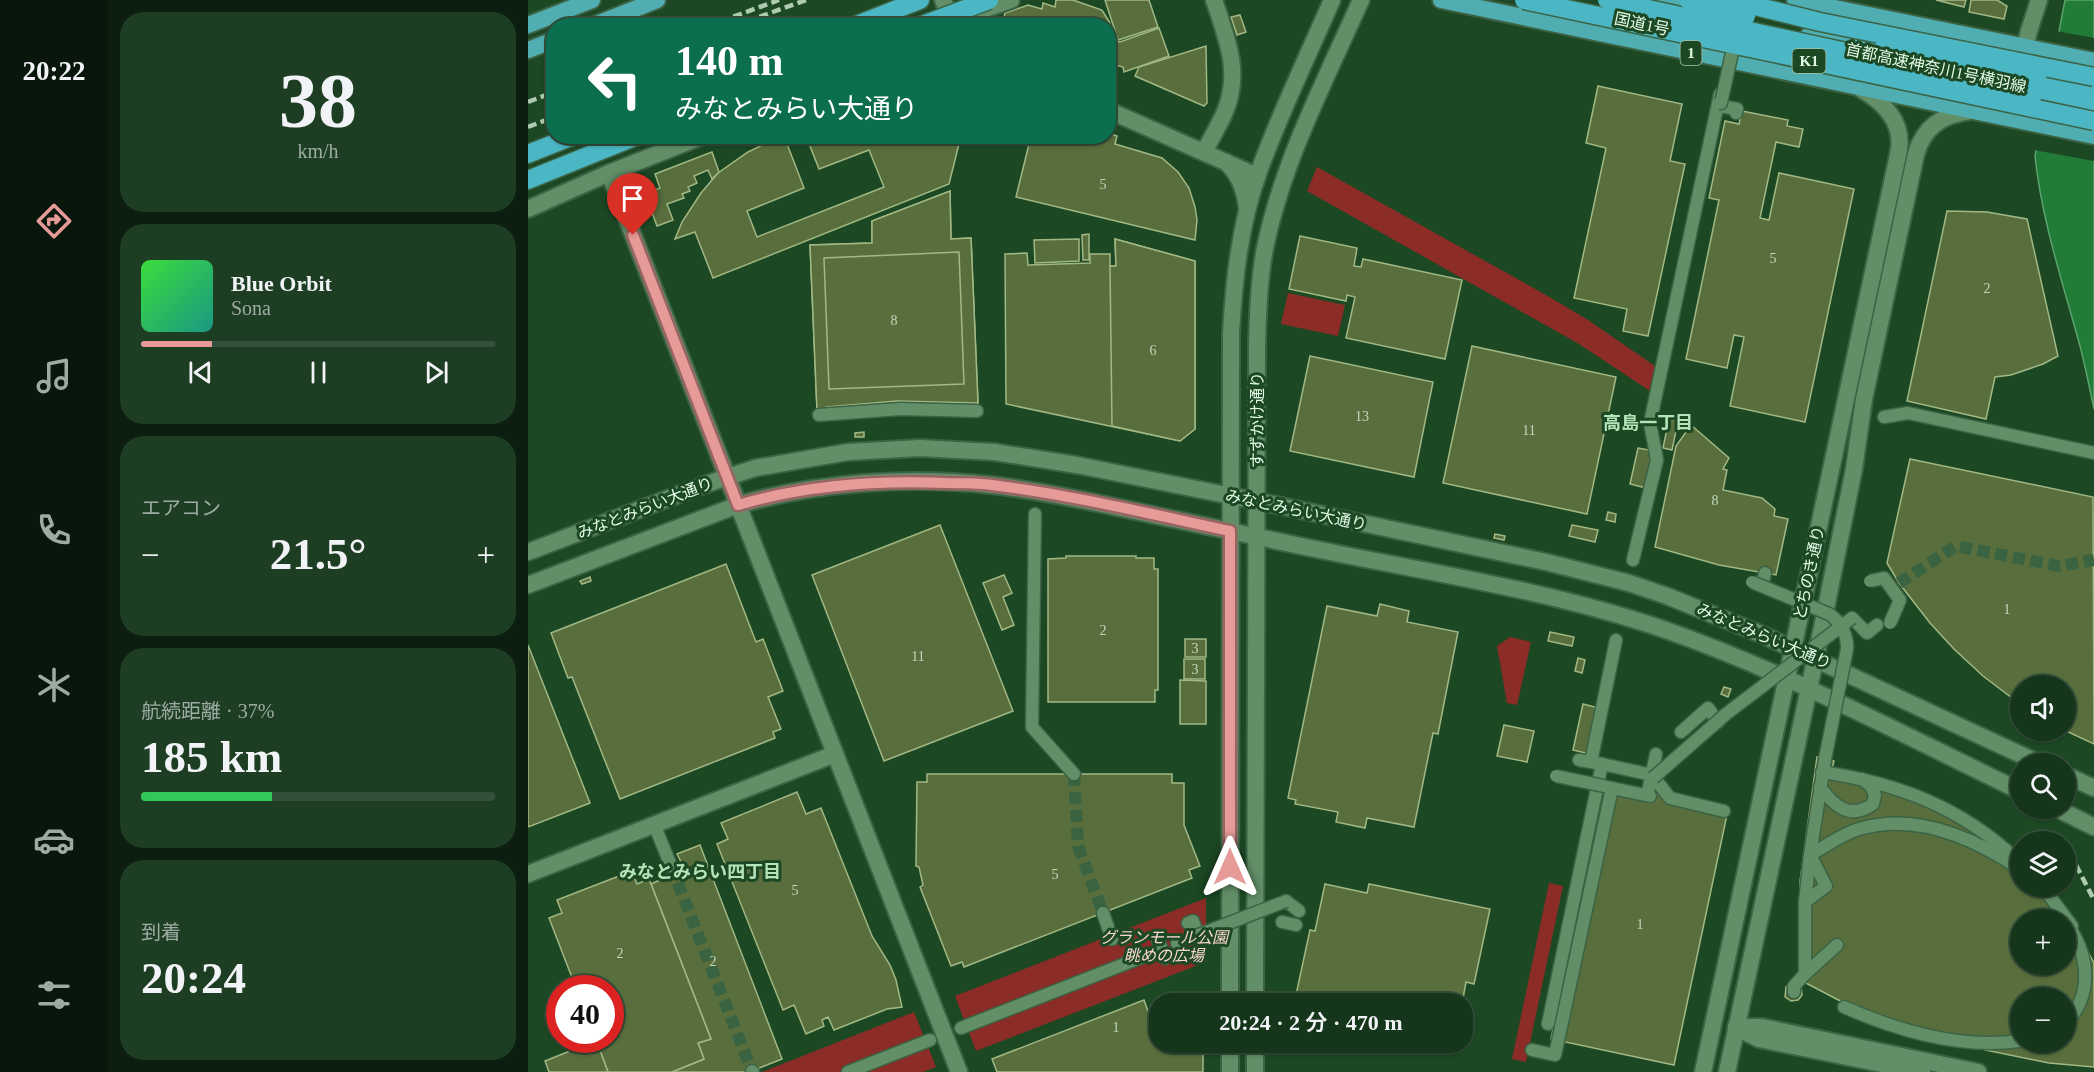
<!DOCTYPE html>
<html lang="ja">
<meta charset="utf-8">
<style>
:root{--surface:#15361b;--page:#1e3e24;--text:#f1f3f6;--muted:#9daba3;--line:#34503a;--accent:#e69b98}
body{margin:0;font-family:"Times New Roman","Noto Sans JP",serif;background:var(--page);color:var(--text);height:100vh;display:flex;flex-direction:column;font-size:22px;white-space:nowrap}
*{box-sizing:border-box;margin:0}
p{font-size:20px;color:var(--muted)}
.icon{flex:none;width:33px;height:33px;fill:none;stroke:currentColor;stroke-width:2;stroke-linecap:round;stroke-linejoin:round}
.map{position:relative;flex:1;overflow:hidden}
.drawer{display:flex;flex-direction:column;gap:12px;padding:12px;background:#0c1e0f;width:420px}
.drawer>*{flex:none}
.top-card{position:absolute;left:18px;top:18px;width:570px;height:126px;border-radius:24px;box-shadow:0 2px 4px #0004,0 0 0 2px var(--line);background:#0b6e4f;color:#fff;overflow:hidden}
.fabs{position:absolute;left:1482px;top:675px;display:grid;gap:12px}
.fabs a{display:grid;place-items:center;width:66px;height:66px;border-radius:50%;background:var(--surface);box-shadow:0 2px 4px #0004,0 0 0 2px var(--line);font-size:30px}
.speed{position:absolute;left:18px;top:975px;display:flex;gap:12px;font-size:30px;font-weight:700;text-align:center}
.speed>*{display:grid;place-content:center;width:78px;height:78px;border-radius:50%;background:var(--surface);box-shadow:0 2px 4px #0004,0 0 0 2px var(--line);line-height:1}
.speed .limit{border:9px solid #d22;background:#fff;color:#111}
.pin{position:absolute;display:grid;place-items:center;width:51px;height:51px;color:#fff;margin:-62px -26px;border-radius:50% 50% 50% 0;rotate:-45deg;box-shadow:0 0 6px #0007}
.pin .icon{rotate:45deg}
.me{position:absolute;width:66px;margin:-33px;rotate:0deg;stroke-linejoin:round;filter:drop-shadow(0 0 4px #0008)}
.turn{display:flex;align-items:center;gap:21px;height:126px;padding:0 30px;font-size:27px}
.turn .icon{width:78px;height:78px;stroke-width:2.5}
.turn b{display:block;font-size:42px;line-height:51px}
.big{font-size:45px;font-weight:600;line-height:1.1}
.drawer .tile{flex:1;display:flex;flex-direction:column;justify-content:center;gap:9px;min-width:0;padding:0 21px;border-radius:24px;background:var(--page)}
.drawer .dial{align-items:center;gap:0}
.dial b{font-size:78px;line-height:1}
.song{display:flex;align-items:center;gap:18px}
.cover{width:72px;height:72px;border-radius:9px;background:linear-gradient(135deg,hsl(120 70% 55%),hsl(170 70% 35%))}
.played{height:6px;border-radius:3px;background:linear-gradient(90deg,var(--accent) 20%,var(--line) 20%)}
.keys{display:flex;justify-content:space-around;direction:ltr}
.heat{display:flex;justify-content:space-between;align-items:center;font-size:33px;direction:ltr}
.charge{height:9px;border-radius:4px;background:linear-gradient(90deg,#34c759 37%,var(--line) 0)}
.trip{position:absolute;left:621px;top:993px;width:324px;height:60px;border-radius:24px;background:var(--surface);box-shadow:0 2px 4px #0004,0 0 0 2px var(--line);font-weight:600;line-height:60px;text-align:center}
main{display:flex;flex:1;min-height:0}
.dock{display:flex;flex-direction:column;width:108px;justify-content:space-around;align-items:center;background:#08160b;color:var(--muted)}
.dock .icon{width:42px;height:42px}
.dock .selected{color:var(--accent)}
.dock b{font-size:27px;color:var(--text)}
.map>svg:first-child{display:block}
.green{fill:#8b2c26}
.water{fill:#217c38;stroke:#5ba26c;stroke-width:1.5}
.pier{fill:#1c4824}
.building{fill:#596e3d;stroke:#a1b884;stroke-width:1.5;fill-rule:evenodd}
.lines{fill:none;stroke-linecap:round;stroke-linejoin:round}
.pedestrian-tunnel{stroke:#3a6341;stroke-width:12;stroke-dasharray:12 6;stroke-linecap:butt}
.pedestrian-casing{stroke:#3b6344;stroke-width:15}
.minor-casing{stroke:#3b6344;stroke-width:20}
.tertiary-casing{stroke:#3b6344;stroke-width:20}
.trunk-casing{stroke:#3b6344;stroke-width:20}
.motorway-casing{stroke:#3b6344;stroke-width:21}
.pedestrian{stroke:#628f68;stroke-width:12}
.minor{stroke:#628f68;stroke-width:16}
.tertiary{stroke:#628f68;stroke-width:16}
.trunk{stroke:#50aeb2;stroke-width:16}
.motorway{stroke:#4bb6c4;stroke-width:18}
.rail{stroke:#aecbb1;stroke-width:4.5;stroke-dasharray:9 4.5;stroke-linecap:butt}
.pedestrian-bridge-casing{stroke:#3b6344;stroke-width:15;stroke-linecap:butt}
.motorway-bridge-casing{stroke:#3b6344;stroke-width:21;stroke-linecap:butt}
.pedestrian-bridge{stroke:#628f68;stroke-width:12}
.motorway-bridge{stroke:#4bb6c4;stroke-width:18}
.route-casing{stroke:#966563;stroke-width:15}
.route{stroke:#e69b98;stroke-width:10}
.labels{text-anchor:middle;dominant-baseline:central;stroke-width:6;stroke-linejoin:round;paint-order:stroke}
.number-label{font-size:14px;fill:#c0d8bb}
.shield{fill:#1c4824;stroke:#a7c5ab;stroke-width:1.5}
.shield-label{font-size:15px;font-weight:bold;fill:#e3fbe5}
.street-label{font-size:16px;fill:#e3fbe5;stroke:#1c4824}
.park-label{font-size:16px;font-style:italic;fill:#f8d6d1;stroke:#1c4824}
.neighbourhood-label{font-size:18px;font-weight:bold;fill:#b4e4b9;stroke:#1c4824}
</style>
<main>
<nav class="dock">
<b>20:22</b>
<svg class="icon selected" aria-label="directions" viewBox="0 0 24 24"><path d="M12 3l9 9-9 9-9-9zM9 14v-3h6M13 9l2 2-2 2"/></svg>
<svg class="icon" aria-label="music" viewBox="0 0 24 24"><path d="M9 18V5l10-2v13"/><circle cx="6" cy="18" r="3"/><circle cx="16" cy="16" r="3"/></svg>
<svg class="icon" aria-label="phone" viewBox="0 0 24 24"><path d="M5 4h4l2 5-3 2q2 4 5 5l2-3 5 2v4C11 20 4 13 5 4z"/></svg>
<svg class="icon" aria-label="climate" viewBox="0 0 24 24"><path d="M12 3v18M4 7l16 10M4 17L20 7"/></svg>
<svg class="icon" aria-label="car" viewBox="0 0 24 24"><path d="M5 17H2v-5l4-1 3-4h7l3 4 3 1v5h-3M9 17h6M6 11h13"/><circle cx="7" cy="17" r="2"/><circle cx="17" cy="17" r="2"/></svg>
<svg class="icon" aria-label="filters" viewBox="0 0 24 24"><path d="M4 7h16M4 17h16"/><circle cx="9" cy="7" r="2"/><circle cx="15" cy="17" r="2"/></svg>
</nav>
<section class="drawer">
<div class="tile dial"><b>38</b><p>km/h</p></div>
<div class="tile">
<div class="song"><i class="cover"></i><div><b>Blue Orbit</b><p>Sona</p></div></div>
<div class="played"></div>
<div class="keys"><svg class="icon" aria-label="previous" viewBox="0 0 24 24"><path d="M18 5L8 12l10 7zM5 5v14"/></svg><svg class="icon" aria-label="pause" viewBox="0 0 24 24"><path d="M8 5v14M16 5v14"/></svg><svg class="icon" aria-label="next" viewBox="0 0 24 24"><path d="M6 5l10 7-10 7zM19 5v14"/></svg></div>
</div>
<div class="tile"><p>エアコン</p>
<div class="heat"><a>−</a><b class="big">21.5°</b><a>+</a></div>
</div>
<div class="tile"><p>航続距離 · 37%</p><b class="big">185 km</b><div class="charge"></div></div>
<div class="tile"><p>到着</p><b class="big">20:24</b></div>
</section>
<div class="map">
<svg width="1566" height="1072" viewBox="0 0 1566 1072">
<rect width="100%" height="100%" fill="#1c4824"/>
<g class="green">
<polygon points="789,167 1018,295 1060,320 1127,366 1122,391 1051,344 779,191"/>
<polygon points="760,293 817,305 810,336 753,324"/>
<polygon points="982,637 1003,642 989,705 979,703 969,646"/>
<polygon points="1021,883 1035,886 998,1062 984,1059"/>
<polygon points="678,898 678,962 448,1051 427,996"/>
<polygon points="386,1012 408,1067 395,1072 234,1072"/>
</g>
<path class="water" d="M1537 0H1566V409C1562 390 1558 370 1553 350 1536 286 1514 223 1507 156Z"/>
<polygon class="pier" points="1528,31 1566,38 1566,161 1506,150"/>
<g class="building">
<polygon points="528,0 545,0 574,10 582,23 581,29 585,30 582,40 592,42 631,28 641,56 596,72 595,67 580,63 580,26 474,26 477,13 500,5 514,9 515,3 527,7"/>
<polygon points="577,0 621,0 630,27 590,40"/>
<polygon points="1408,0 1438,0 1436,7"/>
<polygon points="1443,0 1469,0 1479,6 1476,19 1441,12"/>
<polygon points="712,15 718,32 709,35 703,17"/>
<polygon points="678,46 679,103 676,106 607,76 611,67"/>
<polygon points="1070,86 1154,104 1142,161 1157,164 1120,336 1095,331 1099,309 1046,298 1078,148 1058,143"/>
<polygon points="1214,111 1260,120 1259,126 1275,129 1271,147 1248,142 1232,218 1241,220 1251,173 1326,189 1277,422 1202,406 1216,337 1206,335 1199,368 1158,359 1191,200 1181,198 1197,121 1211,124"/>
<polygon points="580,133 589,136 587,144 634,158 650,172 661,188 667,207 669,220 667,240 488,197 503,136 580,136"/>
<polygon points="253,136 256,136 276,188 219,211 229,237 356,187 341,150 291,169 278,136 433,136 421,184 185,278 167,232 147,239 154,222 173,193 190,173 220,152"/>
<polygon points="438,136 455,136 454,141"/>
<polygon points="184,152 191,172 184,179 180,170 166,176 169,183 160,187 162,191 154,194 156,198 139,204 145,220 129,226 117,194 132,188 127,174"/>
<polygon points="422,191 423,239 443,238 450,403 369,401 299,407 289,410 282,245 344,243 344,221"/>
<polygon points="422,191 423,239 443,238 450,403 369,401 299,407 289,410 282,245 344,243 344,221"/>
<polygon points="1419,211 1459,212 1499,219 1530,356 1515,364 1483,375 1467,377 1458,419 1379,401"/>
<polygon points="561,234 561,260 555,260 554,235"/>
<polygon points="772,236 829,248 826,266 833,267 835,259 934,280 917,359 818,338 827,297 819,295 818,301 761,289"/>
<polygon points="551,239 551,261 507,263 506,240"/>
<polygon points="587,239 667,261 667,429 652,441 478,404 477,254 499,253 500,265 562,263 562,254 582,254 582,266 588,266"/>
<polygon points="587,239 667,261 667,429 652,441 584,426 582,266 588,266"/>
<polygon points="431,252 436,384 301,389 296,258"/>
<polygon points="944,346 1088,377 1059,514 915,483"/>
<polygon points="782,356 905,382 886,477 762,451"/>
<polygon points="1141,419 1150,421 1144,450 1135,448"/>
<polygon points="1163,425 1201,458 1195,469 1199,470 1195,490 1234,498 1247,509 1246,516 1260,519 1248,575 1191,565 1127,547 1148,446"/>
<polygon points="336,432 336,437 327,437 327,433"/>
<polygon points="1110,448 1126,451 1118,488 1102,484"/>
<polygon points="1382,459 1565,497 1566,744 1536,730 1538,686 1492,686 1492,704 1455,676 1426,649 1402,623 1371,583 1359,563"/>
<polygon points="1080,512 1088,514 1087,522 1078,520"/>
<polygon points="412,525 485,711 356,761 284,575"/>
<polygon points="1044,525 1070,530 1067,542 1041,536"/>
<polygon points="967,534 977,536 976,540 966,538"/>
<polygon points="538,556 608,556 608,558 626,558 626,569 630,569 630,690 627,690 627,702 520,702 520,559 538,558"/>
<polygon points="198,564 228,642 235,639 255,691 240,697 253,729 245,732 247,738 92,799 44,677 40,678 23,633"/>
<polygon points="476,575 484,593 475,597 486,625 474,630 455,583"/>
<polygon points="62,577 63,581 54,584 52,581"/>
<polygon points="852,604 881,611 879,622 930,632 910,734 905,733 886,827 839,818 837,828 808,822 810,812 767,804 768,800 760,798 799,606 849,616"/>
<polygon points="1022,632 1046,637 1044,646 1020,641"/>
<rect x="657" y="639" width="21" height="18"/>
<polygon points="0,645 62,803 0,827"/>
<polygon points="1050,658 1057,660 1054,673 1047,671"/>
<rect x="656" y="659" width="21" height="20"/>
<polygon points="652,680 678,681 678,724 652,724"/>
<polygon points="1196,687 1203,689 1200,697 1193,694"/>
<polygon points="1055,704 1071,708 1061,754 1045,750"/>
<polygon points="976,725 1006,731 999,762 969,756"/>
<path d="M1289 757 1306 761 1304 769 1375 786 1492 859V886H1517L1551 935 1566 963V1067L1521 1063 1457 1050 1458 1046 1441 1044 1318 1004 1276 982 1273 987 1274 995 1270 1000 1263 1001 1257 997 1258 987 1271 973 1272 881ZM1492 920H1538V964H1492ZM1492 998H1538V1042H1492Z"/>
<polygon points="399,774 644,774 644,783 656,783 656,825 672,866 661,870 664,878 436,967 434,962 423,966 392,887 395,885 391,867 388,866 389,782 399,782"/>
<polygon points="1077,782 1200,810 1146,1065 1023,1039"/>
<polygon points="269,792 278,814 293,808 344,936 362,965 368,980 374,1007 359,1009 306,1030 300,1017 294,1020 296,1026 278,1034 266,1005 255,1010 189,844 200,839 193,823"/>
<polygon points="172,845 254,1059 221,1072 144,1072 176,1059 170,1043 183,1039 123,884 132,880 129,872 153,862 149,854"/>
<polygon points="104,871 109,884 121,879 183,1039 170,1043 176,1059 144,1072 80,1072 68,1040 82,1040 82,988 48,988 21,918 34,913 29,900"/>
<polygon points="797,884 839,893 841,884 962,909 946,984 938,982 934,1004 766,1004 782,930 787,931"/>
<polygon points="675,992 675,1004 647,1004"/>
<polygon points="616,1000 621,1014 632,1010 632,1042 675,1042 675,1072 469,1072 464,1059"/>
<polygon points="70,1045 80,1072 21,1072 17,1061 47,1049 49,1053"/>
</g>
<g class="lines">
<g class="pedestrian-tunnel">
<polyline points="1371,583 1428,546 1531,566 1566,560"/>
<polyline points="546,774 550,846 575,913"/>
<polyline points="143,866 224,1071"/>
</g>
<defs>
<g id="pedestrian">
<polyline points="1193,103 1192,106 1209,109 1208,113"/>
<polyline points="291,415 372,409 449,411"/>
<polyline points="1356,417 1380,413 1566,453"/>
<polyline points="507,514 504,727 546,774"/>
<polyline points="1105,560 1129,460 1122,423 1192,94"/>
<polyline points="1234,586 1237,573"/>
<polyline points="1324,618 1339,633 1349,625"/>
<polyline points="1153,732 1180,708 1190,722"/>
<polyline points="1051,760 1063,762 1088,640"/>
<polyline points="1074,764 1124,775 1142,798 1196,811"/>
<path d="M1294 772C1369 783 1433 807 1489 860"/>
<polyline points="1079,787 1122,796"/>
<path d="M1292 787C1307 807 1322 820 1345 804L1347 795 1343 786 1334 779"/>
<polyline points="1120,792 1128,754"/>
<polyline points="126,824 143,866"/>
<polyline points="1514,886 1544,926"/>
<polyline points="758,901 771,911"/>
<path d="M1277 902 1298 886 1282 855C1298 846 1314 834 1331 829 1388 812 1446 838 1492 869"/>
<polyline points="575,913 584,939"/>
<polyline points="754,922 768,925"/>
<path d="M1538 922C1561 954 1566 994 1538 1023"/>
<polyline points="660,923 665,921 670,935"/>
<polyline points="630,940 637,958"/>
<polyline points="649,943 654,941"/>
<polyline points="1277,974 1309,945"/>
<polyline points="1266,992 1266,986 1277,974 1277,902 1282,855 1297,759"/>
<path d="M1316 1007C1370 1031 1433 1049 1492 1041"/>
<polyline points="1020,1024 1074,764 1063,762"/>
<polyline points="433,1028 622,954"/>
<polyline points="1004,1050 1027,1055 1084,788"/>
<polyline points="224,1071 225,1072"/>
<polyline points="320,1072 402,1040"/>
</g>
<g id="minor">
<polyline points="415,0 423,21 483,0"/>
<path d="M676 152C683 139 690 127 696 114 714 74 699 39 686 0"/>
<polyline points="1208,1027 1234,1027 1450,1072"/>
<polyline points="1211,1029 1231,1039 1394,1072"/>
</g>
<g id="tertiary">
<polyline points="1497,47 1501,31 1511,0"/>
<polyline points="580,110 729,176"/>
<path d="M698 162C711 174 717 191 719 208"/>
<polyline points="81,173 431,1072"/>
<polyline points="0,209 81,173 175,136"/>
<polyline points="0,552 173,486 227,468 320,452 392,448 466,452 549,465 758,507 1018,562 1101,583 1139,596 1235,635 1513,764"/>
<path d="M0 585 210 505C289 482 381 476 463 485 509 490 556 500 602 510 665 523 728 537 792 550 905 573 1022 591 1132 628 1256 671 1374 734 1492 791"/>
<polyline points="1538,775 1566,788"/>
<polyline points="1528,808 1566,827"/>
<polyline points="0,874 307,754"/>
<path d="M702 1004 703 333C706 279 712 225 730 174 751 115 779 58 804 0"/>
<path d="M727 1004 729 344C730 312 731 279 737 248 755 161 797 81 833 0"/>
<polyline points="702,1072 702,1042"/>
<polyline points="727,1072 727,1042"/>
<path d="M1175 1072 1371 150C1375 121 1356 103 1333 89"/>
<path d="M1199 1072 1295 623 1326 469 1336 399 1388 154C1396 126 1416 114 1443 111"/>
</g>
<g id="trunk">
<polyline points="913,0 1566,136"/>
<polyline points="1122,0 1177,12"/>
<polyline points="1267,0 1566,61"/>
<polyline points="0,25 64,0"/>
<polyline points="64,26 129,0"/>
<polyline points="1281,35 1324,42 1369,42"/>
<polyline points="1398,40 1441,36"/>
<polyline points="0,50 26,40"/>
</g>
<g id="motorway">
<polyline points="326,26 392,0"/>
<polyline points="1510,81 1566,92"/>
<polyline points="1507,93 1566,105"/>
<polyline points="0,154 45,136"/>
<polyline points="0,180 109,136"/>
</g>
</defs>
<use href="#pedestrian" class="pedestrian-casing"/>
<use href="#minor" class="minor-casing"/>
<use href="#tertiary" class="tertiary-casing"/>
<use href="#trunk" class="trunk-casing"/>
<use href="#motorway" class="motorway-casing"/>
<use href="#pedestrian" class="pedestrian"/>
<use href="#minor" class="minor"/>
<use href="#tertiary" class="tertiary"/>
<use href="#trunk" class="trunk"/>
<use href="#motorway" class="motorway"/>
<g class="rail">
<polyline points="180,26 251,0"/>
<polyline points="206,26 278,0"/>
<polyline points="0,102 26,92"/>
<polyline points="0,127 26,117"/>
<polyline points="1548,865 1566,900"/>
</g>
<defs>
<g id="pedestrian-bridge">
<polyline points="1191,103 1193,103 1207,39"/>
<polyline points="1342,581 1356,578 1372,600 1362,623"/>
<path d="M1224 582 1301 614C1313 622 1320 636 1319 649L1297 759"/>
<polyline points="1028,776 1076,786"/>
<polyline points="1125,778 1198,714 1324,618"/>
<polyline points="665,937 758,901"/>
</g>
<g id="motorway-bridge">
<polyline points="996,0 1566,121"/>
<polyline points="1079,0 1507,93"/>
<polyline points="1160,0 1218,16"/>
<polyline points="1203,0 1292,22 1566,77"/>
<polyline points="392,26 461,0"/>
<polyline points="1356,47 1510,81"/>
</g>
</defs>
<use href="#pedestrian-bridge" class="pedestrian-bridge-casing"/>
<use href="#motorway-bridge" class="motorway-bridge-casing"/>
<use href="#pedestrian-bridge" class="pedestrian-bridge"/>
<use href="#motorway-bridge" class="motorway-bridge"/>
</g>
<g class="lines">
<defs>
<path id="route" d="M105 235 210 505C278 485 348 480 418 483 434 483 449 483 464 485 544 495 623 514 702 531V867"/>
</defs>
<use href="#route" class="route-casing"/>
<use href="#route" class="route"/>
</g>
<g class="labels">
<g class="number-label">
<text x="575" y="184">5</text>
<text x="1245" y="258">5</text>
<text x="1459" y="288">2</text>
<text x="366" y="320">8</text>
<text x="625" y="350">6</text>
<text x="834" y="416">13</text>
<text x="1001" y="430">11</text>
<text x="1187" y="500">8</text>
<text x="1479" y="609">1</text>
<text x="575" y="630">2</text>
<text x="667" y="648">3</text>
<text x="390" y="656">11</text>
<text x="667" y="669">3</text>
<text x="527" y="874">5</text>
<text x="267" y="890">5</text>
<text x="1112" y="924">1</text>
<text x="92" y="953">2</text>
<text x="185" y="961">2</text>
<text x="588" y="1027">1</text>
</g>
<g class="shield">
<rect x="1152.5" y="41" width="21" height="24" rx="4.5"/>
<rect x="1264.5" y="49" width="33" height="24" rx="4.5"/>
</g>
<g class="shield-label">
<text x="1163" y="53">1</text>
<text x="1281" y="61">K1</text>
</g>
<g class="street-label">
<text transform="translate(1114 24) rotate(12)">国道1号</text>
<text transform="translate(1408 68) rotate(12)">首都高速神奈川1号横羽線</text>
<text transform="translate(729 420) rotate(-90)">すずかけ通り</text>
<text transform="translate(117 508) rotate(-21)">みなとみらい大通り</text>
<text transform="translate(768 510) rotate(12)">みなとみらい大通り</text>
<text transform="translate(1281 573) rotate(-78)">とちのき通り</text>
<text transform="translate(1236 636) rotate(23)">みなとみらい大通り</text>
</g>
<g class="park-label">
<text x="636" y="937">グランモール公園<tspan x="636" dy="18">眺めの広場</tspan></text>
</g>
<g class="neighbourhood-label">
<text x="1120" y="423">高島一丁目</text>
<text x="172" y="872">みなとみらい四丁目</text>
</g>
</g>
</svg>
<div class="fabs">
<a><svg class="icon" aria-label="sound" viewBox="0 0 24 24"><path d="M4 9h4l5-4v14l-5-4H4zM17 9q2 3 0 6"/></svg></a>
<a><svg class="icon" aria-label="search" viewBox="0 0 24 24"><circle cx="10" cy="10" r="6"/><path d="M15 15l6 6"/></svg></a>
<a><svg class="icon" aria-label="layers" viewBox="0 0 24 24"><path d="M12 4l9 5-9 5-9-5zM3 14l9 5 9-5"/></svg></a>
<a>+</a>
<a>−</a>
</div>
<div class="speed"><div class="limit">40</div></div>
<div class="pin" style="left:105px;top:235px;background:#d93025"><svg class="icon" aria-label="arrive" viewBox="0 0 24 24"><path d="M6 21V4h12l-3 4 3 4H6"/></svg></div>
<svg class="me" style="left:702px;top:867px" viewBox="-20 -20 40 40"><path d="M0-17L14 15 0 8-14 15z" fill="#e69b98" stroke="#fff" stroke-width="4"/></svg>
<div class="trip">20:24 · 2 分 · 470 m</div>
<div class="top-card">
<div class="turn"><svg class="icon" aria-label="left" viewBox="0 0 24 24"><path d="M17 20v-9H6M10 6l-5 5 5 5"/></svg><div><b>140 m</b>みなとみらい大通り</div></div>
</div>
</div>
</main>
